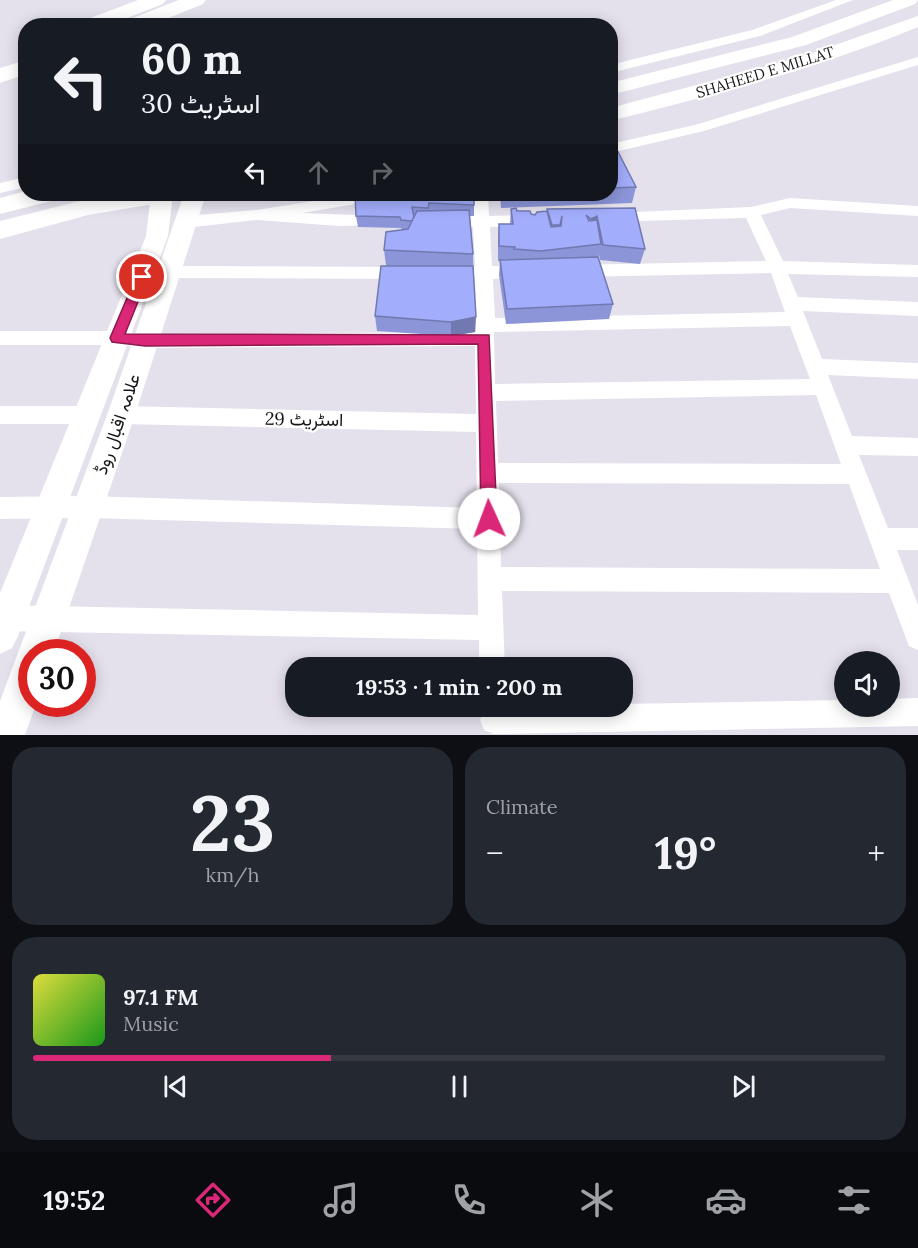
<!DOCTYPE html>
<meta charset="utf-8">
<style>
:root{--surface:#171b24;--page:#242831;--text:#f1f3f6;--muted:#9ea1a6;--line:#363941;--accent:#db2777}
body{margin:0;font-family:Lora,Vazirmatn,serif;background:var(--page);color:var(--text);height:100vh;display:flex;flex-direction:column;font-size:22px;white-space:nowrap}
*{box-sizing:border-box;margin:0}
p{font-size:20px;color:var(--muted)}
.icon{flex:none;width:33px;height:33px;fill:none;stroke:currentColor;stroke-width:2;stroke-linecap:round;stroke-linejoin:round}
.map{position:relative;height:735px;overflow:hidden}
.drawer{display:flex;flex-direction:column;gap:12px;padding:12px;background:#0d0f14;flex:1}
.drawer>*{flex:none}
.hud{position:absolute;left:18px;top:18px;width:600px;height:183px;border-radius:24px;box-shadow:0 3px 15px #0003;background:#171b24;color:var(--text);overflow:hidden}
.fabs{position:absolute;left:834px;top:651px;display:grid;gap:12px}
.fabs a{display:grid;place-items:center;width:66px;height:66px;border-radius:50%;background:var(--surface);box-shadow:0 3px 15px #0003;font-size:30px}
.speed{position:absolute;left:18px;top:639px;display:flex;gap:12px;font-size:30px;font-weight:700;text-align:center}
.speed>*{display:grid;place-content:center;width:78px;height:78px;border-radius:50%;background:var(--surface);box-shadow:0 3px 15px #0003;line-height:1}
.speed .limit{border:9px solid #d22;background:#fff;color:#111}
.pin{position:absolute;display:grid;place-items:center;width:51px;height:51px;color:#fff;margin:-26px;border:3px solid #fff;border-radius:50%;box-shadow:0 2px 6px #0007}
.me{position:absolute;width:66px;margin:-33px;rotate:358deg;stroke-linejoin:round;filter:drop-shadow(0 0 4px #0008)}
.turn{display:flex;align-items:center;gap:21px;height:126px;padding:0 24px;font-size:27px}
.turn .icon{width:78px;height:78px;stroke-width:2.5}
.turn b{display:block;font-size:42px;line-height:51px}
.lanes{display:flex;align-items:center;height:57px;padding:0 24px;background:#0003;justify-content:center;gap:30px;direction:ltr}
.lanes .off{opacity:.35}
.big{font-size:45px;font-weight:700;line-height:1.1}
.drawer .card{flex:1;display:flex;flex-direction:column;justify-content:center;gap:9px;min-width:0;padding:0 21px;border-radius:24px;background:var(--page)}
.drawer .dial{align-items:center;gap:0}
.dial b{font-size:78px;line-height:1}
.song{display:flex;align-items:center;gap:18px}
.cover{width:72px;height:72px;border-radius:9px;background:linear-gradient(135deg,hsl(60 70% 55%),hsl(120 70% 35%))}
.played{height:6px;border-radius:3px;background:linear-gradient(90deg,var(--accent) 35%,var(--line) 35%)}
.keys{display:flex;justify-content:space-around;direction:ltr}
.heat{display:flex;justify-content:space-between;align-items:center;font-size:33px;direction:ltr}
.drawer .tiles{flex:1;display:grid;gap:12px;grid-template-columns:1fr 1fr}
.card:last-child{grid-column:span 2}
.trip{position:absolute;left:285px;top:657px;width:348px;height:60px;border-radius:24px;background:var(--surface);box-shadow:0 3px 15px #0003;font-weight:700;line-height:60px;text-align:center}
.dock{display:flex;height:96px;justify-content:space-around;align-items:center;background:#090b0e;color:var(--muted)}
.dock .icon{width:42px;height:42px}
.dock .selected{color:var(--accent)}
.dock b{font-size:27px;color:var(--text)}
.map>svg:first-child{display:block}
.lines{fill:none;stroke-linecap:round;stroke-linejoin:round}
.street{fill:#fff;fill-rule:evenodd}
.secondary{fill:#fff;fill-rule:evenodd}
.primary{fill:#fff;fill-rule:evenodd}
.highway{fill:#fff;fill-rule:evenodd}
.wall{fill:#8b95d8}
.shaded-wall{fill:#7179b0}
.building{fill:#a2adfb;stroke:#7179b0;stroke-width:1.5}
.route{fill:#db2777;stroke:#8e194d;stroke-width:1.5}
.labels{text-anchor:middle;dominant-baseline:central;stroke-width:4.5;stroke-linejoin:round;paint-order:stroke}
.far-street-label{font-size:15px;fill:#161519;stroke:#fff}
.street-label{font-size:18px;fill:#161519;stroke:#fff}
</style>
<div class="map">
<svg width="918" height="735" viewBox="0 0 918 735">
<rect width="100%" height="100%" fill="#e4e0ec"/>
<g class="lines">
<g class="street">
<polygon points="836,0 853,0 760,36 610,73 610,65 752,30"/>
<polygon points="918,57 918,65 704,131 610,153 610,144 695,125"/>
<polygon points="26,177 26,187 0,193 0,183"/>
<polygon points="357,194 393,194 385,199 302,213 383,216 389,217 391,221 389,225 339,226 257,220 185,228 179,226 177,222 179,218 185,216 257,210"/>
<path d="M472 194H488L489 216 536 215 542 216 544 220 542 224 536 225 490 227 492 266 531 268 534 272 531 276 493 279 495 318 785 312 771 273 576 277 570 275 567 271 570 267 576 265 766 261 746 218 604 222 602 218 604 214 610 213 751 207 790 198 918 206V216L790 208 761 215 783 261 918 265V277L788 274 798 297 918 302V316L803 311 822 359 918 363V379L828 375 852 436 918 438V456L859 455 888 528H918V550H897L918 605V650L909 646 889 593 502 591 505 668H479V640L0 631V605L478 615 477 529 88 518 0 519V497L88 496 477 508 476 432 121 424 114 421 111 415 114 409 121 406 476 414 475 346 145 348 117 345H0V331H117L145 334 476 332 475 279 441 277 438 273 441 269 475 266 473 227 439 226 437 222 439 218 473 216ZM790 326 810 379 495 384 494 332ZM816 395 841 464 498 463 496 401ZM499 483 849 484 880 569 501 567Z"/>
<polygon points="170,266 405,267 411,269 414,273 411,277 405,279 170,278 164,276 161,272 164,268"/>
<polygon points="0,406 86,406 93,409 96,415 93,421 86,424 0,424"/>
<polygon points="918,698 918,726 494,734 484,730 480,720 484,710 494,706 622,706 622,704 844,700 844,706 890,706 890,699"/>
</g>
<g class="secondary">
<polygon points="151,194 173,194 168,236 18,636 12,648 0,654 0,593 146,236"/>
<polygon points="184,194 206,194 135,415 54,652 32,652 32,704 36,704 25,735 0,735 0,701 107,415"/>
</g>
<g class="primary">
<polygon points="893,0 918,0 915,4 806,45 610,95 610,83 792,37"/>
<path d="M918 16V27C819 68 715 95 610 121V108L798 58Z"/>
<polygon points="26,191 26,194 58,194 55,200 0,214 0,198"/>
<polygon points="121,194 178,194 175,200 166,202 88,215 0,239 0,221 88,199"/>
</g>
<g class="highway">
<polygon points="138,0 166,0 163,4 107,26 77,26 80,22"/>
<polygon points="179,0 206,0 203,4 149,26 129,26 127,23 130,19"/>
<polygon points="26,60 26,74 0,83 0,68"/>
</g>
</g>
<g class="wall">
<polygon points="610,143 636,187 632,203 501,208 500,194 610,194"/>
<polygon points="411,194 474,205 474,216 470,216 473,254 475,332 451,336 377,331 375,316 386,265 384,250 402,230 401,228 358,227 356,216"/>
<polygon points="635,208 645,249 640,264 600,260 599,255 598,258 613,304 609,319 506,324 499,275 500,261 498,261 498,240 499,224 510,224 511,209 535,215 547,212 547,209"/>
</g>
<g class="shaded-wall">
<polygon points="597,216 594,232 587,234 591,219"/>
<polygon points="476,317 475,332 451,336 451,322"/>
</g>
<g class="building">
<polygon points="613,142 636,187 610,188 610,143"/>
<polygon points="355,194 411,194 412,200 411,194 474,194 474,205 429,203 428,208 412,207 414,217 412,221 401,220 400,217 356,216"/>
<polygon points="516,208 517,211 530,211 531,214 535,215 537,212 547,211 551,227 561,226 562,216 560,225 552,225 547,209 635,208 645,249 603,245 597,216 591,219 586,215 589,221 597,220 601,244 541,251 514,249 515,247 499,246 499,224 513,224 511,209"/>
<polygon points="469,210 473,254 384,250 386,232 408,229 417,211"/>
<polygon points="598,257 613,304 507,309 500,260"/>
<polygon points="381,266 473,266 476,317 451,322 375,316"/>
</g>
<polygon class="route" points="142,272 148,277 125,334 489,335 497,519 494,525 489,527 483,525 481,519 478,344 145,346 112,342 110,338 136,277"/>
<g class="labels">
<g class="far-street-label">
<text transform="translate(765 72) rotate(-17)">SHAHEED E MILLAT</text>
</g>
<g class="street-label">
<text transform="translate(304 419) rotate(1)">اسٹریٹ 29</text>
<text transform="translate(117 424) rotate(-71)">علامہ اقبال روڈ</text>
</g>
</g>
</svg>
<div class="fabs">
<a><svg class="icon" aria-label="sound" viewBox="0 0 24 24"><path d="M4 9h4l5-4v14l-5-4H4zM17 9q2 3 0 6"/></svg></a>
</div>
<div class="speed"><div class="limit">30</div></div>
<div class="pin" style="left:142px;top:277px;background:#d93025"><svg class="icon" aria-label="arrive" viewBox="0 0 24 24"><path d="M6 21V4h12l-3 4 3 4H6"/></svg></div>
<svg class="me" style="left:489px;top:519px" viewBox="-20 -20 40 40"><circle r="19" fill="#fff"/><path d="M0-13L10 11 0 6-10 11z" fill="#db2777"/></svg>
<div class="trip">19:53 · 1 min · 200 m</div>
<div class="hud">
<div class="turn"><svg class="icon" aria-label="left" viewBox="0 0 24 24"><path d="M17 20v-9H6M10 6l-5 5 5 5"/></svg><div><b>60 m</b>اسٹریٹ 30</div></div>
<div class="lanes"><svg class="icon" aria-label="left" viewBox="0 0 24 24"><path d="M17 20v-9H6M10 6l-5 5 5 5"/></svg><svg class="icon off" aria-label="ahead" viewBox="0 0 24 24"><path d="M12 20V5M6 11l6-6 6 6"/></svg><svg class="icon off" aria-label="right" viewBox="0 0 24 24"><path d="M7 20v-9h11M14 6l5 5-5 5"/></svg></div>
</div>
</div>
<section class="drawer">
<div class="tiles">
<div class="card dial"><b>23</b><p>km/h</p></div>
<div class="card"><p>Climate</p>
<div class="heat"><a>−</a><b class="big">19°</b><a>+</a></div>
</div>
<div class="card">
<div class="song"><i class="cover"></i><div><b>97.1 FM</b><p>Music</p></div></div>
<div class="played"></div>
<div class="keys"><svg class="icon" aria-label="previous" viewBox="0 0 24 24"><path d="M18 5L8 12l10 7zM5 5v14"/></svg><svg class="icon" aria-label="pause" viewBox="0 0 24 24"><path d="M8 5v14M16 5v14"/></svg><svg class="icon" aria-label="next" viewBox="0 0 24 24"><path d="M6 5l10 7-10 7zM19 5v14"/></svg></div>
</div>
</div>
</section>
<nav class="dock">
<b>19:52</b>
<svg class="icon selected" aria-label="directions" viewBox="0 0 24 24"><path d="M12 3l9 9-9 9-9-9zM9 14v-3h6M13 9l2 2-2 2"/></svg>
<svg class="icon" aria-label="music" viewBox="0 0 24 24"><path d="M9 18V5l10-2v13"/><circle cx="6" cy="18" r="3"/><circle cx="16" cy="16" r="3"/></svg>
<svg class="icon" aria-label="phone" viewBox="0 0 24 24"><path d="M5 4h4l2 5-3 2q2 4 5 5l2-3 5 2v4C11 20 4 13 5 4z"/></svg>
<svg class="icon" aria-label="climate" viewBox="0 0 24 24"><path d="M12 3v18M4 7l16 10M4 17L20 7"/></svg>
<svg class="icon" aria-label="car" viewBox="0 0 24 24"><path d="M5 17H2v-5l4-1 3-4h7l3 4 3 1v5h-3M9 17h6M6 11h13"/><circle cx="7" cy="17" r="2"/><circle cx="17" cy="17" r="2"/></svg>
<svg class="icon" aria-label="filters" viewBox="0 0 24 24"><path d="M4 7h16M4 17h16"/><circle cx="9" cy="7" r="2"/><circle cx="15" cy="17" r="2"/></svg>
</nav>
